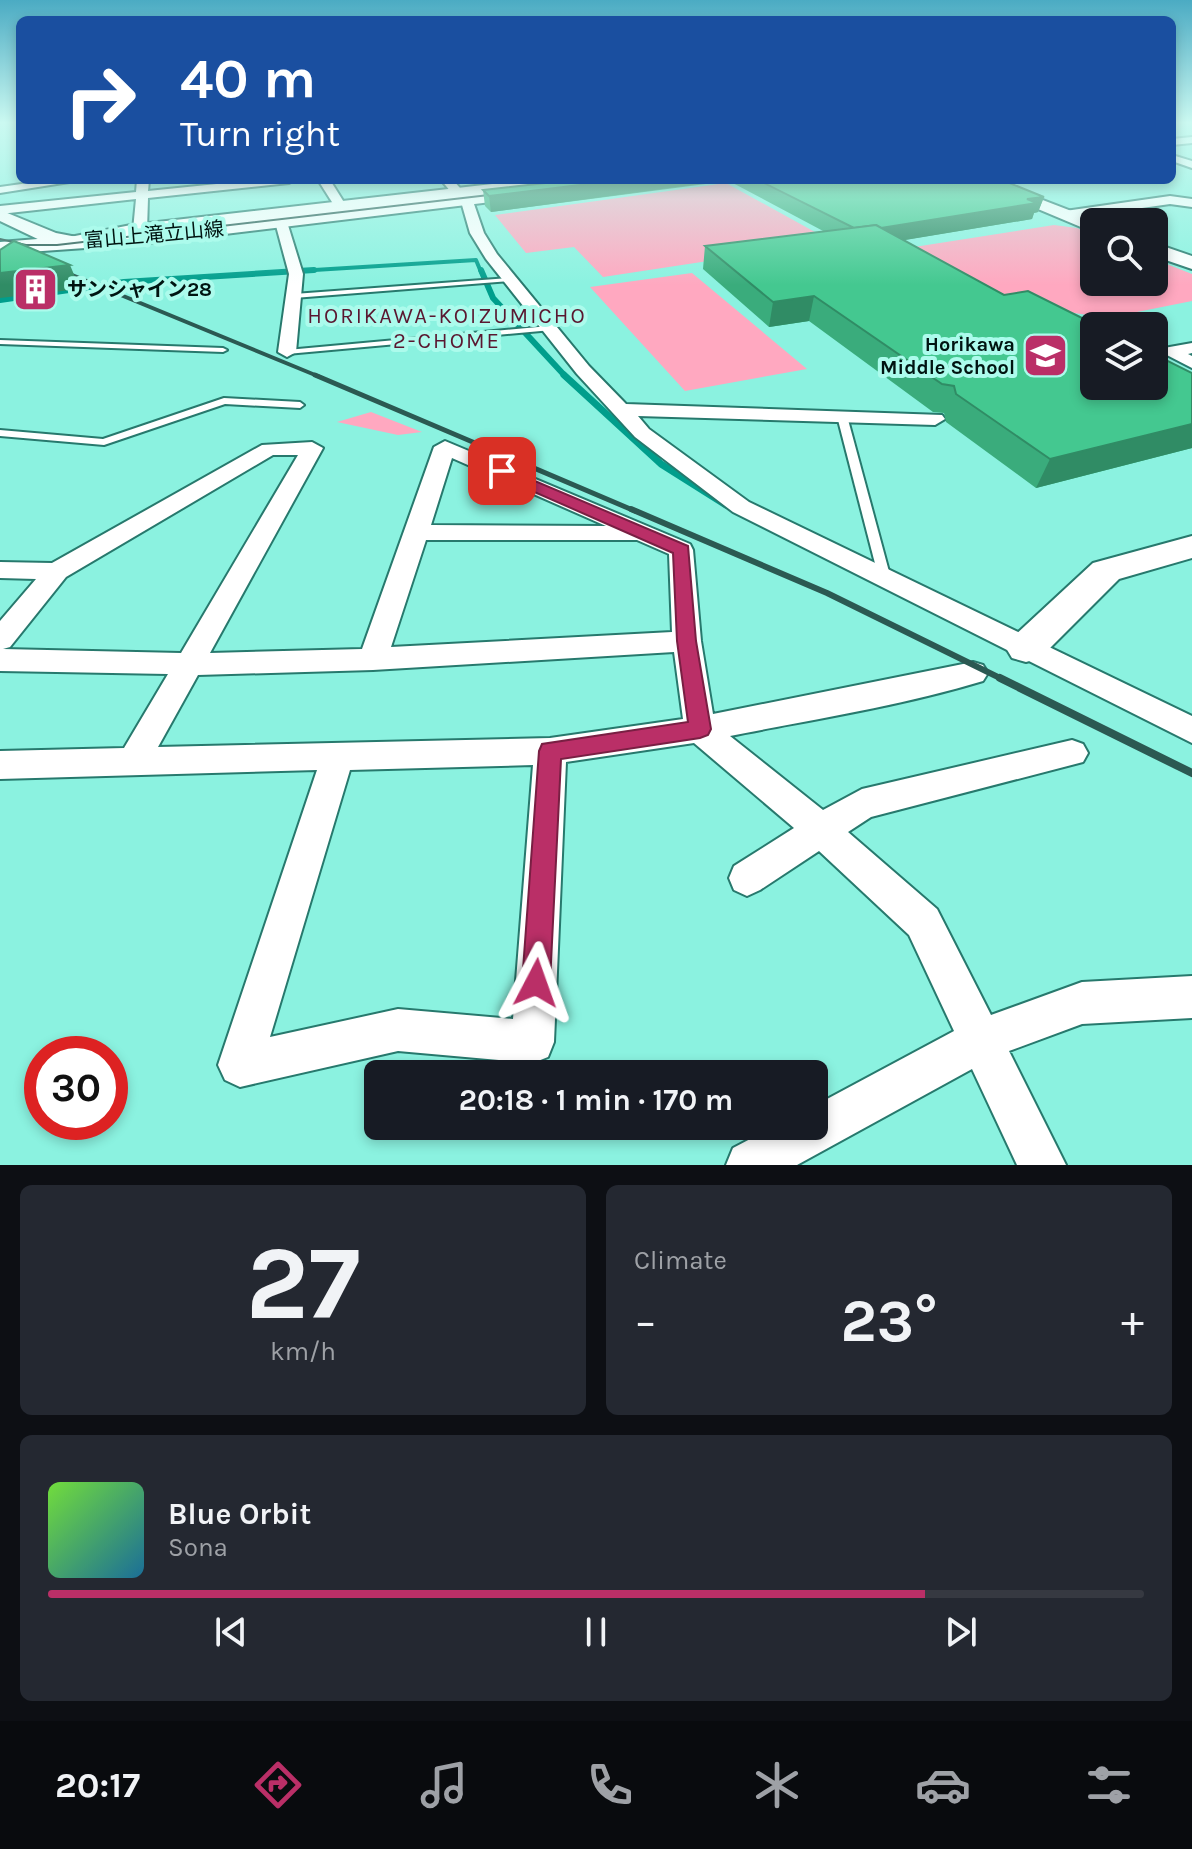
<!DOCTYPE html>
<meta charset="utf-8">
<style>
:root{--surface:#171b24;--page:#242831;--text:#f1f3f6;--muted:#9ea1a6;--line:#363941;--accent:#ba2f67}
body{margin:0;font-family:Karla,"Noto Sans JP",sans-serif;background:var(--page);color:var(--text);height:100vh;display:flex;flex-direction:column;font-size:30px;white-space:nowrap}
*{box-sizing:border-box;margin:0}
p{font-size:26px;color:var(--muted)}
.icon{flex:none;width:44px;height:44px;fill:none;stroke:currentColor;stroke-width:2;stroke-linecap:round;stroke-linejoin:round}
.map{position:relative;height:1165px;overflow:hidden}
.panel{display:flex;flex-direction:column;gap:20px;padding:20px;background:#0d0f14;flex:1}
.panel>*{flex:none}
.banner{position:absolute;left:16px;top:16px;width:1160px;height:168px;border-radius:12px;box-shadow:0 4px 12px #0003;background:#1a4fa0;color:#fff;overflow:hidden}
.fabs{position:absolute;left:1080px;top:208px;display:grid;gap:16px}
.fabs a{display:grid;place-items:center;width:88px;height:88px;border-radius:12px;background:var(--surface);box-shadow:0 4px 12px #0003;font-size:40px}
.speed{position:absolute;left:24px;top:1036px;display:flex;gap:16px;font-size:40px;font-weight:700;text-align:center}
.speed>*{display:grid;place-content:center;width:104px;height:104px;border-radius:50%;background:var(--surface);box-shadow:0 4px 12px #0003;line-height:1}
.speed .limit{border:12px solid #d22;background:#fff;color:#111}
.pin{position:absolute;display:grid;place-items:center;width:68px;height:68px;color:#fff;margin:-34px;border-radius:16px;box-shadow:0 4px 12px #0006}
.me{position:absolute;width:88px;margin:-44px;rotate:4deg;stroke-linejoin:round;filter:drop-shadow(0 0 6px #0008)}
.turn{display:flex;align-items:center;gap:28px;height:168px;padding:0 32px;font-size:36px}
.turn .icon{width:104px;height:104px;stroke-width:2.5}
.turn b{display:block;font-size:56px;line-height:68px}
.big{font-size:60px;font-weight:700;line-height:1.1}
.panel .card{flex:1;display:flex;flex-direction:column;justify-content:center;gap:12px;min-width:0;padding:0 28px;border-radius:12px;background:var(--page)}
.panel .dial{align-items:center;gap:0}
.dial b{font-size:104px;line-height:1}
.song{display:flex;align-items:center;gap:24px}
.cover{width:96px;height:96px;border-radius:12px;background:linear-gradient(135deg,hsl(100 70% 55%),hsl(200 70% 35%))}
.played{height:8px;border-radius:4px;background:linear-gradient(90deg,var(--accent) 80%,var(--line) 80%)}
.keys{display:flex;justify-content:space-around;direction:ltr}
.heat{display:flex;justify-content:space-between;align-items:center;font-size:44px;direction:ltr}
.panel .tiles{flex:1;display:grid;gap:20px;grid-template-columns:1fr 1fr}
.card:last-child{grid-column:span 2}
.trip{position:absolute;left:364px;top:1060px;width:464px;height:80px;border-radius:12px;background:var(--surface);box-shadow:0 4px 12px #0003;font-weight:700;line-height:80px;text-align:center}
.tab-bar{display:flex;height:128px;justify-content:space-around;align-items:center;background:#090b0e;color:var(--muted)}
.tab-bar .icon{width:56px;height:56px}
.tab-bar .on{color:var(--accent)}
.tab-bar b{font-size:36px;color:var(--text)}
.map>svg:first-child{display:block}
.green{fill:#ffa8c0}
.lines{fill:none;stroke-linecap:round;stroke-linejoin:round}
.stream-far2{stroke:#009e8c;stroke-width:4}
.stream-far1{stroke:#009e8c;stroke-width:6}
.stream{stroke:#009e8c;stroke-width:7}
.lane-casing{stroke:#27796d;stroke-width:4}
.street-casing{stroke:#27796d;stroke-width:4}
.secondary-casing{stroke:#27796d;stroke-width:4}
.primary-casing{stroke:#27796d;stroke-width:4}
.lane{fill:#fff;fill-rule:evenodd}
.street{fill:#fff;fill-rule:evenodd}
.secondary{fill:#fff;fill-rule:evenodd}
.primary{fill:#fff;fill-rule:evenodd}
.tram{stroke:#2b5952;stroke-width:2}
.rail-far4{stroke:#2b5952;stroke-width:3}
.rail-far3{stroke:#2b5952;stroke-width:4}
.rail-far2{stroke:#2b5952;stroke-width:5}
.rail-far1{stroke:#2b5952;stroke-width:6}
.rail{stroke:#2b5952;stroke-width:8}
.wall{fill:#3aac7c}
.shaded-wall{fill:#308c65}
.building{fill:#44c890;stroke:#308c65;stroke-width:2}
.route{fill:#ba2f67;stroke:#791f43;stroke-width:2}
.labels{text-anchor:middle;dominant-baseline:central;stroke-width:8;stroke-linejoin:round;paint-order:stroke}
.far-street-label{font-size:20px;fill:#001411;stroke:#acfbec}
.far-poi-label{font-size:20px;font-weight:bold;fill:#001411;stroke:#acfbec;text-anchor:start}
.far-neighbourhood-label{font-size:22px;letter-spacing:2px;fill:#5a1730;stroke:#acfbec}
</style>
<div class="map">
<svg width="1192" height="1165" viewBox="0 0 1192 1165">
<rect width="100%" height="100%" fill="#8bf2e0"/>
<g class="green">
<polygon points="726,183 833,242 603,277 574,247 526,253 495,215"/>
<polygon points="1054,225 1077,228 1094,235 1094,282 1154,282 1154,259 1192,274 1192,301 1107,318 1061,311 999,306 895,250"/>
<polygon points="692,273 807,369 685,391 590,287"/>
<polygon points="371,412 422,432 398,435 337,422"/>
</g>
<g class="lines">
<polyline class="stream-far2" points="282,272 476,260 481,272"/>
<g class="stream-far1">
<polyline points="481,270 493,298 566,377"/>
<polyline points="0,300 124,282 314,270"/>
</g>
<polyline class="stream" points="564,375 661,464 726,505"/>
<defs>
<g id="lane">
<polygon points="509,278 511,279 511,281 294,298 290,296 294,294"/>
<polygon points="549,326 553,328 552,330 287,354 283,352 287,350"/>
<polygon points="0,340 223,348 227,350 223,352 0,344"/>
<polygon points="224,398 300,402 304,405 300,408 225,404 104,445 0,436 0,430 103,439"/>
<polygon points="842,413 847,416 891,579 885,583 879,579 837,416"/>
</g>
<g id="street">
<polygon points="1192,137 1192,143 1172,145 1172,139"/>
<polygon points="1172,155 1192,161 1192,168 1172,161"/>
<polygon points="50,180 82,180 0,193 0,187"/>
<polygon points="137,180 149,180 148,191 256,180 295,180 289,183 148,198 147,230 140,234 133,230 136,199 0,214 0,206 136,192"/>
<polygon points="318,180 330,180 347,207 345,210 337,210"/>
<polygon points="441,180 453,180 474,204 484,233 497,254 589,366 626,404 942,415 945,419 935,425 638,416 649,429 749,502 1192,716 1192,743 733,512 635,437 577,374 486,259 470,233 462,205"/>
<polygon points="1170,196 1192,199 1192,207 1170,204 1065,219 1059,215 1065,211"/>
<polygon points="281,218 287,222 303,274 296,352 287,357 278,352 289,274 275,222"/>
<polygon points="1192,343 1192,353 1188,354 1192,356 1192,368 1161,352 1164,348"/>
<path d="M445 441 690 544 693 550 701 641 713 714 973 662 983 665 988 673 983 681C901 706 815 719 730 736L823 810 862 789 1072 740 1083 744 1088 753 1083 762 871 817 848 832 937 909 991 1015 1082 982 1192 976V1018L1082 1024 1009 1051 1066 1165H1017L972 1069 797 1165H726L733 1148 775 1126H814V1106L954 1031 909 935 819 851 760 890 747 896 734 890 729 878 734 866 794 828 694 743 566 762 554 1042 548 1057 533 1063 398 1051 240 1087 225 1080 218 1065 317 770 0 779V751L124 748 168 674 0 671V621L36 579 0 578V562L52 563 262 445 312 442 323 448 210 653 362 649 434 447ZM273 455H298L181 653 3 649 10 647 66 577ZM452 458 606 526 431 525ZM426 540H637L669 554 672 632 391 647ZM674 652 683 719 550 738 158 747 198 675 373 670ZM533 765 513 1019 398 1009 270 1037 350 770Z"/>
</g>
<g id="secondary">
<polygon points="969,180 991,180 1100,222 1094,222 1094,231 1088,230"/>
<polygon points="0,210 56,233 82,238 84,242 75,248 44,242 0,221"/>
<polygon points="1154,243 1192,256 1192,269 1154,256"/>
<polygon points="1192,536 1192,558 1119,579 1040,658 1026,662 1012,658 1006,648 1012,638 1093,563"/>
</g>
<polygon id="primary" points="528,180 642,180 633,185 142,244 0,254 0,242 75,236 131,225"/>
</defs>
<use href="#lane" class="lane-casing"/>
<use href="#street" class="street-casing"/>
<use href="#secondary" class="secondary-casing"/>
<use href="#primary" class="primary-casing"/>
<use href="#lane" class="lane"/>
<use href="#street" class="street"/>
<use href="#secondary" class="secondary"/>
<use href="#primary" class="primary"/>
<polyline class="tram" points="0,239 26,245 57,245 506,193"/>
<polyline class="rail-far4" points="52,267 64,272"/>
<polyline class="rail-far3" points="60,270 320,377"/>
<polyline class="rail-far2" points="315,375 635,511"/>
<polyline class="rail-far1" points="631,509 827,593 1004,680"/>
<polyline class="rail" points="1000,678 1192,773"/>
</g>
<polygon class="wall" points="572,180 1002,180 1044,197 1038,212 1034,213 1032,219 904,240 1004,295 1192,373 1192,448 1036,488 946,422 944,413 933,412 809,321 769,327 703,269 705,246 825,232 729,181 491,212 485,206 483,190"/>
<g class="shaded-wall">
<polygon points="464,180 501,180 465,184"/>
<polygon points="621,180 729,180 491,212 489,196"/>
<polygon points="1044,197 1038,212 1034,213 1032,219 857,248 860,231"/>
<polygon points="70,265 80,289 0,298 0,273"/>
<polygon points="814,296 809,321 769,327 773,302"/>
<polygon points="1192,424 1192,448 1036,488 1050,459"/>
</g>
<g class="building">
<polygon points="572,180 621,180 489,196 483,190"/>
<polygon points="758,180 1002,180 1044,197 1027,199 1037,203 881,228 876,225 854,228"/>
<polygon points="876,225 1004,295 1028,291 1098,326 1094,326 1094,386 1154,386 1154,354 1192,373 1192,424 1050,459 956,394 954,386 942,384 814,296 773,302 705,246"/>
<polygon points="14,241 70,265 0,273 0,250"/>
</g>
<linearGradient id="sky" x2="0" y2="1"><stop stop-color="#4babc3"/><stop offset="0.43" stop-color="#cbf9f1"/><stop offset="1" stop-color="#cbf9f1" stop-opacity="0"/></linearGradient>
<rect width="1192" height="285" fill="url(#sky)"/>
<polygon class="route" points="502,467 688,546 696,641 711,729 708,735 700,738 561,759 550,983 546,993 536,998 526,993 522,983 539,751 542,744 688,722 677,641 673,553 496,475 496,468"/>
<defs>
<symbol id="building-square" viewBox="-11 -11 22 22"><rect x="-9" y="-9" width="18" height="18" rx="4" fill="#ba2f67" stroke="#acfbec"/><path d="M-4-6H4V6H1V3H-1V6H-4ZM-2.5-4.3h1.7v1.8h-1.7ZM.8-4.3h1.7v1.8H.8ZM-2.5-1h1.7V.8h-1.7ZM.8-1h1.7V.8H.8Z" fill="#fff"/></symbol>
<symbol id="school-square" viewBox="-11 -11 22 22"><rect x="-9" y="-9" width="18" height="18" rx="4" fill="#ba2f67" stroke="#acfbec"/><path d="M0-5L7-2L0 1L-7-2ZM-4 1L0 2.5L4 1V4Q0 6-4 4Z" fill="#fff"/></symbol>
</defs>
<g fill-rule="evenodd">
<use href="#building-square" x="10" y="264" width="51" height="51"/>
<use href="#school-square" x="1020" y="330" width="51" height="51"/>
</g>
<g class="labels">
<g class="far-street-label">
<text transform="translate(154 235) rotate(-5)">富山上滝立山線</text>
</g>
<g class="far-poi-label">
<text x="67" y="289">サンシャイン28</text>
<text x="1015" y="344" text-anchor="end">Horikawa<tspan x="1015" dy="23">Middle School</tspan></text>
</g>
<g class="far-neighbourhood-label">
<text x="447" y="316">HORIKAWA-KOIZUMICHO<tspan x="447" dy="25">2-CHOME</tspan></text>
</g>
</g>
</svg>
<div class="fabs">
<a><svg class="icon" aria-label="search" viewBox="0 0 24 24"><circle cx="10" cy="10" r="6"/><path d="M15 15l6 6"/></svg></a>
<a><svg class="icon" aria-label="layers" viewBox="0 0 24 24"><path d="M12 4l9 5-9 5-9-5zM3 14l9 5 9-5"/></svg></a>
</div>
<div class="speed"><div class="limit">30</div></div>
<div class="pin" style="left:502px;top:471px;background:#d93025"><svg class="icon" aria-label="arrive" viewBox="0 0 24 24"><path d="M6 21V4h12l-3 4 3 4H6"/></svg></div>
<svg class="me" style="left:536px;top:983px" viewBox="-20 -20 40 40"><path d="M0-17L14 15 0 8-14 15z" fill="#ba2f67" stroke="#fff" stroke-width="4"/></svg>
<div class="trip">20:18 · 1 min · 170 m</div>
<div class="banner">
<div class="turn"><svg class="icon" aria-label="right" viewBox="0 0 24 24"><path d="M7 20v-9h11M14 6l5 5-5 5"/></svg><div><b>40 m</b>Turn right</div></div>
</div>
</div>
<section class="panel">
<div class="tiles">
<div class="card dial"><b>27</b><p>km/h</p></div>
<div class="card"><p>Climate</p>
<div class="heat"><a>−</a><b class="big">23°</b><a>+</a></div>
</div>
<div class="card">
<div class="song"><i class="cover"></i><div><b>Blue Orbit</b><p>Sona</p></div></div>
<div class="played"></div>
<div class="keys"><svg class="icon" aria-label="previous" viewBox="0 0 24 24"><path d="M18 5L8 12l10 7zM5 5v14"/></svg><svg class="icon" aria-label="pause" viewBox="0 0 24 24"><path d="M8 5v14M16 5v14"/></svg><svg class="icon" aria-label="next" viewBox="0 0 24 24"><path d="M6 5l10 7-10 7zM19 5v14"/></svg></div>
</div>
</div>
</section>
<nav class="tab-bar">
<b>20:17</b>
<svg class="icon on" aria-label="directions" viewBox="0 0 24 24"><path d="M12 3l9 9-9 9-9-9zM9 14v-3h6M13 9l2 2-2 2"/></svg>
<svg class="icon" aria-label="music" viewBox="0 0 24 24"><path d="M9 18V5l10-2v13"/><circle cx="6" cy="18" r="3"/><circle cx="16" cy="16" r="3"/></svg>
<svg class="icon" aria-label="phone" viewBox="0 0 24 24"><path d="M5 4h4l2 5-3 2q2 4 5 5l2-3 5 2v4C11 20 4 13 5 4z"/></svg>
<svg class="icon" aria-label="climate" viewBox="0 0 24 24"><path d="M12 3v18M4 7l16 10M4 17L20 7"/></svg>
<svg class="icon" aria-label="car" viewBox="0 0 24 24"><path d="M5 17H2v-5l4-1 3-4h7l3 4 3 1v5h-3M9 17h6M6 11h13"/><circle cx="7" cy="17" r="2"/><circle cx="17" cy="17" r="2"/></svg>
<svg class="icon" aria-label="filters" viewBox="0 0 24 24"><path d="M4 7h16M4 17h16"/><circle cx="9" cy="7" r="2"/><circle cx="15" cy="17" r="2"/></svg>
</nav>
